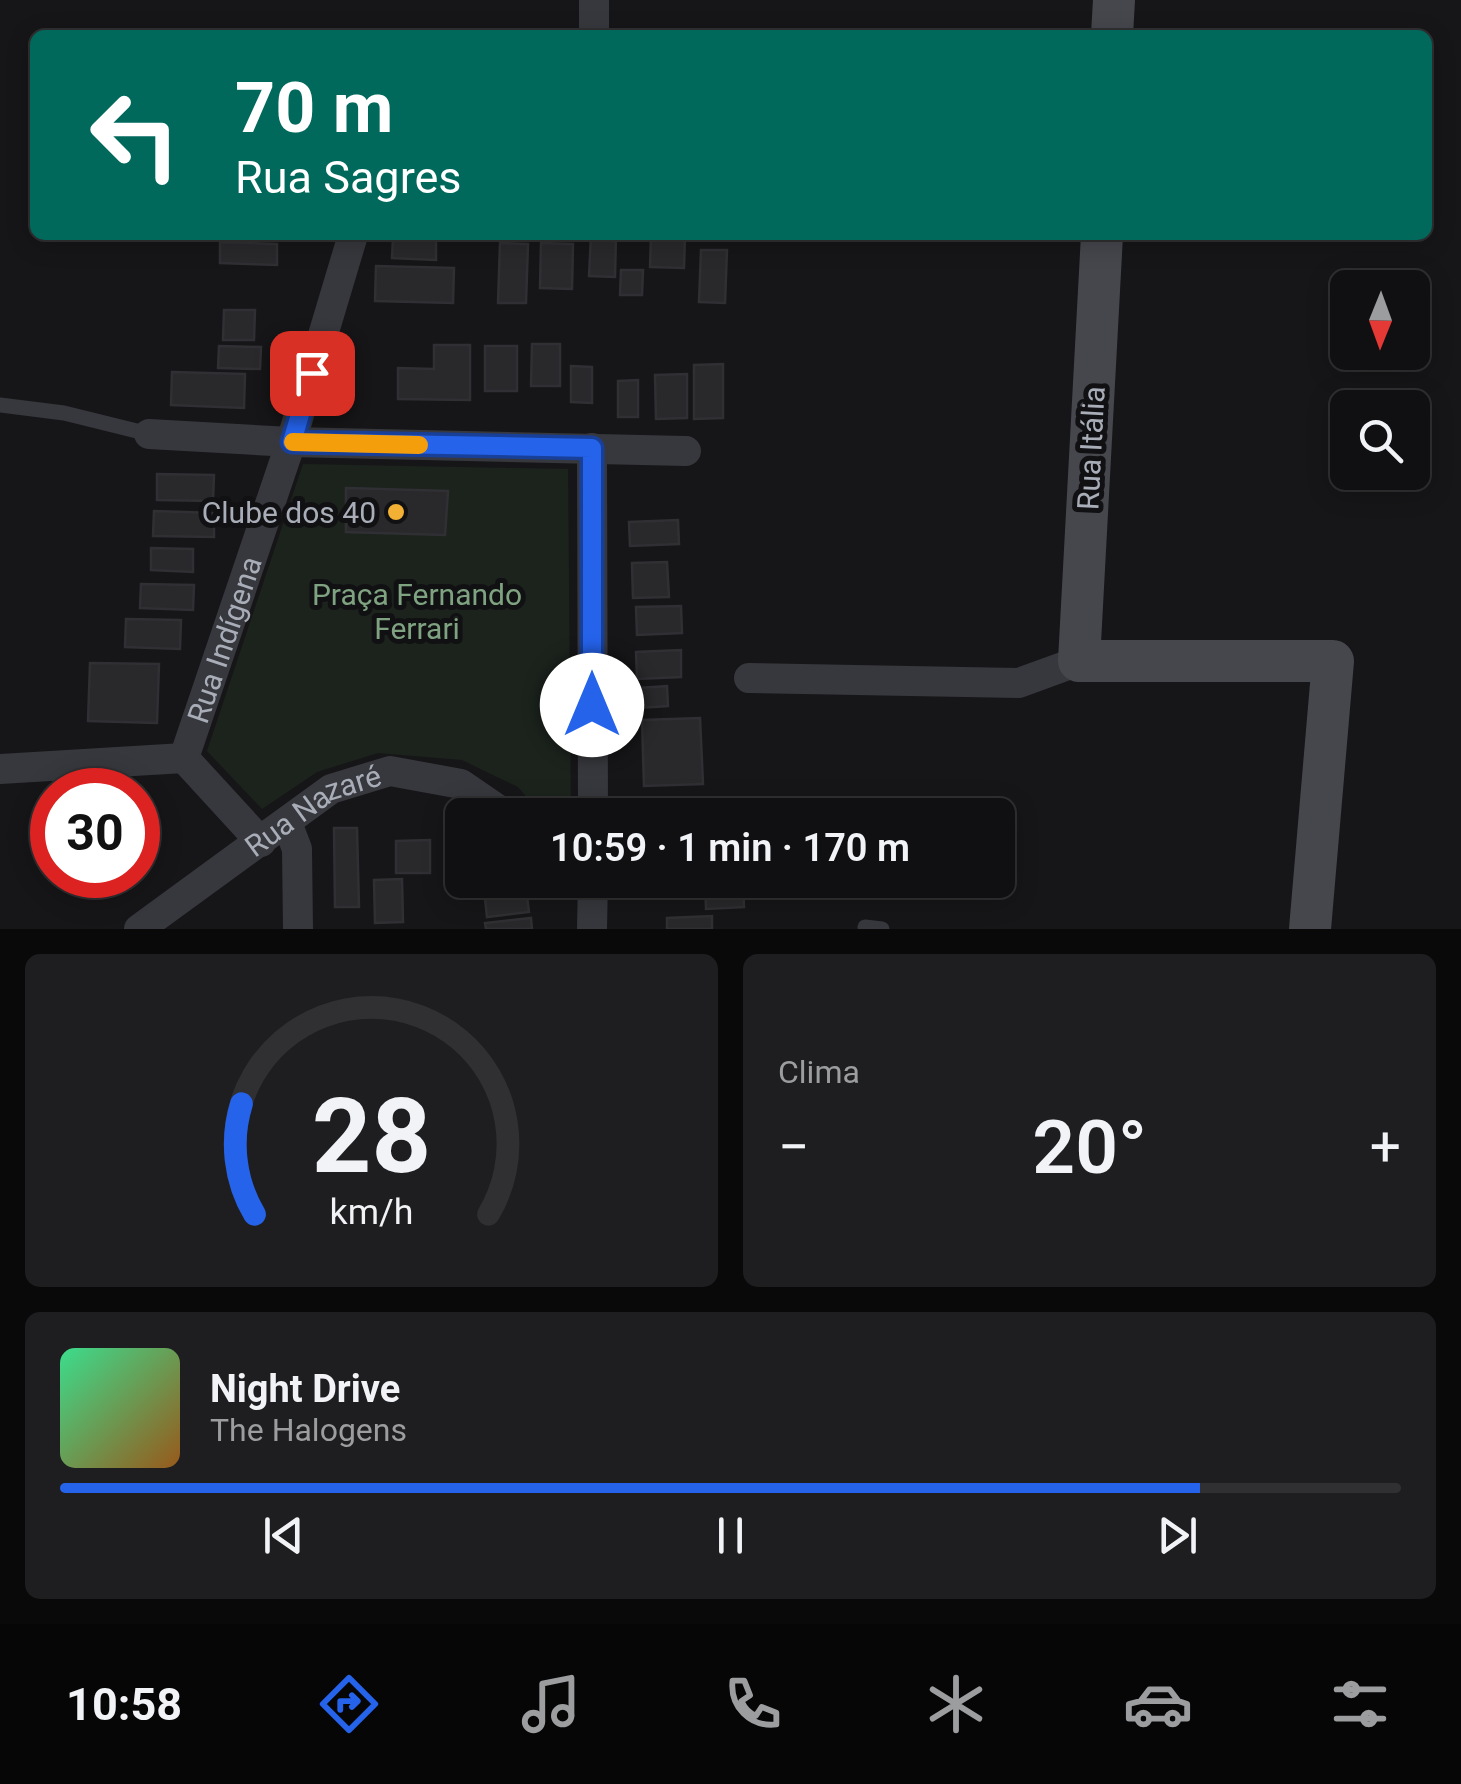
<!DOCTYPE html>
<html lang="pt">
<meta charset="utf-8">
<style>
:root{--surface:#101012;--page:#1e1e20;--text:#f1f3f6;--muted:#9c9d9f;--line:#303032;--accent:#2563eb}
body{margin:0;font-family:Roboto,sans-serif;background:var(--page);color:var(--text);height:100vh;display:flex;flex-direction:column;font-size:38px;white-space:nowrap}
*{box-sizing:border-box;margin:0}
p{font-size:32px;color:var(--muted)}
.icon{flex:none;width:55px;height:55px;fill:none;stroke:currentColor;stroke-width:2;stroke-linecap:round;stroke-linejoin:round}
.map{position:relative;height:929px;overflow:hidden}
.drawer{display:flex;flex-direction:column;gap:25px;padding:25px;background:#09090a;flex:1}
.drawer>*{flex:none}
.hud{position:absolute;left:30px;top:30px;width:1402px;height:210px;border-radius:15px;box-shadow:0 5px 25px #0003,0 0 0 2px var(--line);background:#00695c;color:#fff;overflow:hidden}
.needle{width:65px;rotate:181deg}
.controls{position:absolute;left:1330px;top:270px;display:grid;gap:20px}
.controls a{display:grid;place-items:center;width:100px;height:100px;border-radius:15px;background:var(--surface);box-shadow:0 5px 25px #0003,0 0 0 2px var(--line);font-size:50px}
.speed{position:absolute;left:30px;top:768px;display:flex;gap:20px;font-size:50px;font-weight:700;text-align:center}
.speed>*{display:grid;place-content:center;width:130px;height:130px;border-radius:50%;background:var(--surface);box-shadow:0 5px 25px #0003,0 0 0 2px var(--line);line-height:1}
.speed .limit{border:15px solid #d22;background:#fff;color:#111}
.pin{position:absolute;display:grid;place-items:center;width:85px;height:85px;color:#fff;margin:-42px;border-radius:20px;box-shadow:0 5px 15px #0006}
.me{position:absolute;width:110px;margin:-55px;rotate:0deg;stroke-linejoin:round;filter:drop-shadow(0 0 8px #0008)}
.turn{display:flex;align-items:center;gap:35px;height:210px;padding:0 40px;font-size:45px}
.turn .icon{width:130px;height:130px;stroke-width:2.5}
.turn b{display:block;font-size:70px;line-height:85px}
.big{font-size:75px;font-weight:600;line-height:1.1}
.drawer .tile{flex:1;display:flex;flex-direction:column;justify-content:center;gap:15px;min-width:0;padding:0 35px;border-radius:15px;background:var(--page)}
.drawer .dial{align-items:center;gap:0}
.dial svg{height:260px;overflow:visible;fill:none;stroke:var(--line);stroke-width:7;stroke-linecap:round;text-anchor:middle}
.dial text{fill:var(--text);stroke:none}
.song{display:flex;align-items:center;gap:30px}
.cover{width:120px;height:120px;border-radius:15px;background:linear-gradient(135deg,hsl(150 70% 55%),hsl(30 70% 35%))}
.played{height:10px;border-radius:5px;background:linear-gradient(90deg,var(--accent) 85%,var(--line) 85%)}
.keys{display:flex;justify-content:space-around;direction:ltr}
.heat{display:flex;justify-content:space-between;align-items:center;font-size:55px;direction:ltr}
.drawer .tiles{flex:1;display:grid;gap:25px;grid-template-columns:1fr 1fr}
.tile:last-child{grid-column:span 2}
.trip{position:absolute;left:445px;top:798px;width:570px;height:100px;border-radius:15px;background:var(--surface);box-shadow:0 5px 25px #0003,0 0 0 2px var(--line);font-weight:600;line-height:100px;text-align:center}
.tabs{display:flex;height:160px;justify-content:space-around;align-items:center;background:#060607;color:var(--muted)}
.tabs .icon{width:70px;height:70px}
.tabs .current{color:var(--accent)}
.tabs b{font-size:45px;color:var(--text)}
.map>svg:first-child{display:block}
.green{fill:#1c231d}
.building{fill:#29292c;stroke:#303034;stroke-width:2.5}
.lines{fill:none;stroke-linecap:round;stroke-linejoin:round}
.lane{stroke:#37383d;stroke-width:15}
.street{stroke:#37383d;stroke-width:30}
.secondary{stroke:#45474d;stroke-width:42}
.route-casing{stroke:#184099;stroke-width:25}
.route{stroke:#2563eb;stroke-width:18}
.slow{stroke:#f59e0b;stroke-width:18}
.poi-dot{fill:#f2b134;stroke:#111113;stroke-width:4}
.labels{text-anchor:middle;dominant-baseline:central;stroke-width:10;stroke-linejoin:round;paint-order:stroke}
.street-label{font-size:30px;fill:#a8adb8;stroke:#111113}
.poi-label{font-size:30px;fill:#a8adb8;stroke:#111113;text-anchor:end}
.park-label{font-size:30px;fill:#7fa381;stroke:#111113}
</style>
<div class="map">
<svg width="1461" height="929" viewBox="0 0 1461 929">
<rect width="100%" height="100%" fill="#161618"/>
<polygon class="green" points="303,464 568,469 571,815 542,815 518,787 462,760 378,753 317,772 262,809 207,751"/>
<g class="building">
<polygon points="591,235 616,235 615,277 589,276"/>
<polygon points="651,235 685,235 684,268 650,267"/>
<polygon points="393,238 436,239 436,260 392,258"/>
<polygon points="220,242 277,244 277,265 220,263"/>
<polygon points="500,243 528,244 526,303 498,303"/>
<polygon points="541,243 573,244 572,289 540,288"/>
<polygon points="701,250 727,250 725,303 699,302"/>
<polygon points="376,266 454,268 453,303 375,301"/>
<polygon points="621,270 643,270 642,295 620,295"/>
<polygon points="224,310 255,310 254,340 223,340"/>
<polygon points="532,344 560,344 560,386 531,386"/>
<polygon points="434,345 470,345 470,400 398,399 398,368 434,369"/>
<polygon points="219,346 261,347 260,369 218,368"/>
<rect x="485" y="346" width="32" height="45"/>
<polygon points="723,364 723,418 694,419 694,365"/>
<polygon points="571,366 592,367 592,403 571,402"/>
<polygon points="172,372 245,374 244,408 171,405"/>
<polygon points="687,374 687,418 656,419 655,375"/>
<polygon points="638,380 638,417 618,417 618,381"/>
<polygon points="157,474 214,475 213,501 157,500"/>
<polygon points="346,488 448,491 445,535 346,532"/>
<polygon points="154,511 214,513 214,537 153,536"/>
<polygon points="678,520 679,544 630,546 629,522"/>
<polygon points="151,548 193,549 193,572 151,570"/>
<polygon points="667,562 669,597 633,598 632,563"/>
<polygon points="141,584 194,585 193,610 140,608"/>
<polygon points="681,606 682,633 637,635 636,607"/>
<polygon points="126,619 181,620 180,649 125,647"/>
<polygon points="681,650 681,677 637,679 636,652"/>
<polygon points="90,663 159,664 157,723 88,721"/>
<polygon points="667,686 668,706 639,708 638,688"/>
<polygon points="700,718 703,784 644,786 642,720"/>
<polygon points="702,803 703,815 651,815 650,805"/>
<polygon points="462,827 462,880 474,883 450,883 449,828"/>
<polygon points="334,828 357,828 359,907 335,907"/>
<polygon points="430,840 430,873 396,873 396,841"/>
<polygon points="402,879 403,922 375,923 374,880"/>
<polygon points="483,880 525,880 529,912 487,917"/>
<polygon points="705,880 743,880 744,907 706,909"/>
<polygon points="712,916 712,929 667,929 667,918"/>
<polygon points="531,918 532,929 486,929 485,923"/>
</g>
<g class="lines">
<g class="lane">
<polyline points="0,405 64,413 149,434"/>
<polyline points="865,927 882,929"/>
</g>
<g class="street">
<polyline points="594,35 594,0"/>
<polyline points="149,434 291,442 686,451"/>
<polyline points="592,448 593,815"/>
<polyline points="749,678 1019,683 1079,661"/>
<path id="s1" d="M184 758 291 442 353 235"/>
<polyline points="184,758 261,842"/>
<polyline points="0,769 184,758"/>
<polyline points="287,823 297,849 298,929"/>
<path id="s2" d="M139 929 331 789 390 771 461 784 506 815"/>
<polyline points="592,929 593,880"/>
</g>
<g class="secondary">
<polyline points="1112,35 1114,0"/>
<polyline points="1102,235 1079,661 1333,661 1310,929"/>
</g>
</g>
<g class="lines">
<defs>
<polyline id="route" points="312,373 292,442 592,448 592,705"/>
</defs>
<use href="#route" class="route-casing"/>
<use href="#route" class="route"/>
<polyline class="slow" points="293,442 419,445"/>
</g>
<circle class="poi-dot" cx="396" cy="512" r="10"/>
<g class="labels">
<g class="street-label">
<text transform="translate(1091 448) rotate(-87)">Rua Itália</text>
<text stroke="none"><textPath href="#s1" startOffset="125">Rua Indígena</textPath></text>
<text stroke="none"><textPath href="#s2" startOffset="212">Rua Nazaré</textPath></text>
</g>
<g class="poi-label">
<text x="376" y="512">Clube dos 40</text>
</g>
<g class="park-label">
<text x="417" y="594">Praça Fernando<tspan x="417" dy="34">Ferrari</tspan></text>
</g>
</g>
</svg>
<div class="controls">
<a><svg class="needle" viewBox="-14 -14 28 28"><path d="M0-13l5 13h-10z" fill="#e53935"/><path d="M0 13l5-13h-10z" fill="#9c9d9f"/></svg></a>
<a><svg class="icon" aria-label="search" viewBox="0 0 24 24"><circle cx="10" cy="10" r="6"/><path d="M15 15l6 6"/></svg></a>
</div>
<div class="speed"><div class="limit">30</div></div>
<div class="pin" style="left:312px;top:373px;background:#d93025"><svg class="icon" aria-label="arrive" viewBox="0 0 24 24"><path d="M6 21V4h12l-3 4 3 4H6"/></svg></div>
<svg class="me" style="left:592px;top:705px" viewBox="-20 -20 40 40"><circle r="19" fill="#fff"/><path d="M0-13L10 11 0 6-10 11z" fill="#2563eb"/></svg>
<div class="trip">10:59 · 1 min · 170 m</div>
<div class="hud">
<div class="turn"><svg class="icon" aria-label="left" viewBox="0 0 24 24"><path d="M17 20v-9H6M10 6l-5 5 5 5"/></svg><div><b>70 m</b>Rua Sagres</div></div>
</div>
</div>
<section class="drawer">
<div class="tiles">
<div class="tile dial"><svg viewBox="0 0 100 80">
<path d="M14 69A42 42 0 1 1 86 69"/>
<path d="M14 69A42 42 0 0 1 10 35" stroke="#2563eb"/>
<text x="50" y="56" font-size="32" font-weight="700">28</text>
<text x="50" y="72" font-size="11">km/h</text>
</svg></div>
<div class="tile"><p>Clima</p>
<div class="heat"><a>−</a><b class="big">20°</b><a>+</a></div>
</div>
<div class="tile">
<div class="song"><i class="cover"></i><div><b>Night Drive</b><p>The Halogens</p></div></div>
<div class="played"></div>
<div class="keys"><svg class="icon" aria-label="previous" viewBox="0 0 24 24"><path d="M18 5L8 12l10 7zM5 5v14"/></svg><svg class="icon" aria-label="pause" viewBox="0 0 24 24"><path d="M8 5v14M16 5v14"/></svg><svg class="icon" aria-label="next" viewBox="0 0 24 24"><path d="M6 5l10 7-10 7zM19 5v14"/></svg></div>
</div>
</div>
</section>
<nav class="tabs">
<b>10:58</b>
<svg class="icon current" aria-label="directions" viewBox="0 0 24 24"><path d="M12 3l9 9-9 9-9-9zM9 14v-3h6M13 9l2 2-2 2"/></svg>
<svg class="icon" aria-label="music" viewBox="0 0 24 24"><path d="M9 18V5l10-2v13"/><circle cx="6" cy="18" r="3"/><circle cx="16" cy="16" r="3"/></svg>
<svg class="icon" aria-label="phone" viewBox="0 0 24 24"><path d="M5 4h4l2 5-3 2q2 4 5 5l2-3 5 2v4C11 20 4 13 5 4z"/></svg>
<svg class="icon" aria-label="climate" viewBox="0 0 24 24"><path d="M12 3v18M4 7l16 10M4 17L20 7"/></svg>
<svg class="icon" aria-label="car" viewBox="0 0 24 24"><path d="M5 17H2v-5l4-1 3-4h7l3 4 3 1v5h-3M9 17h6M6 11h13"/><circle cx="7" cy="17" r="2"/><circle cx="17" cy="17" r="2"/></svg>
<svg class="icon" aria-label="filters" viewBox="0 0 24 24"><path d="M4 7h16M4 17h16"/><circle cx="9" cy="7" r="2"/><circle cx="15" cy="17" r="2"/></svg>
</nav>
